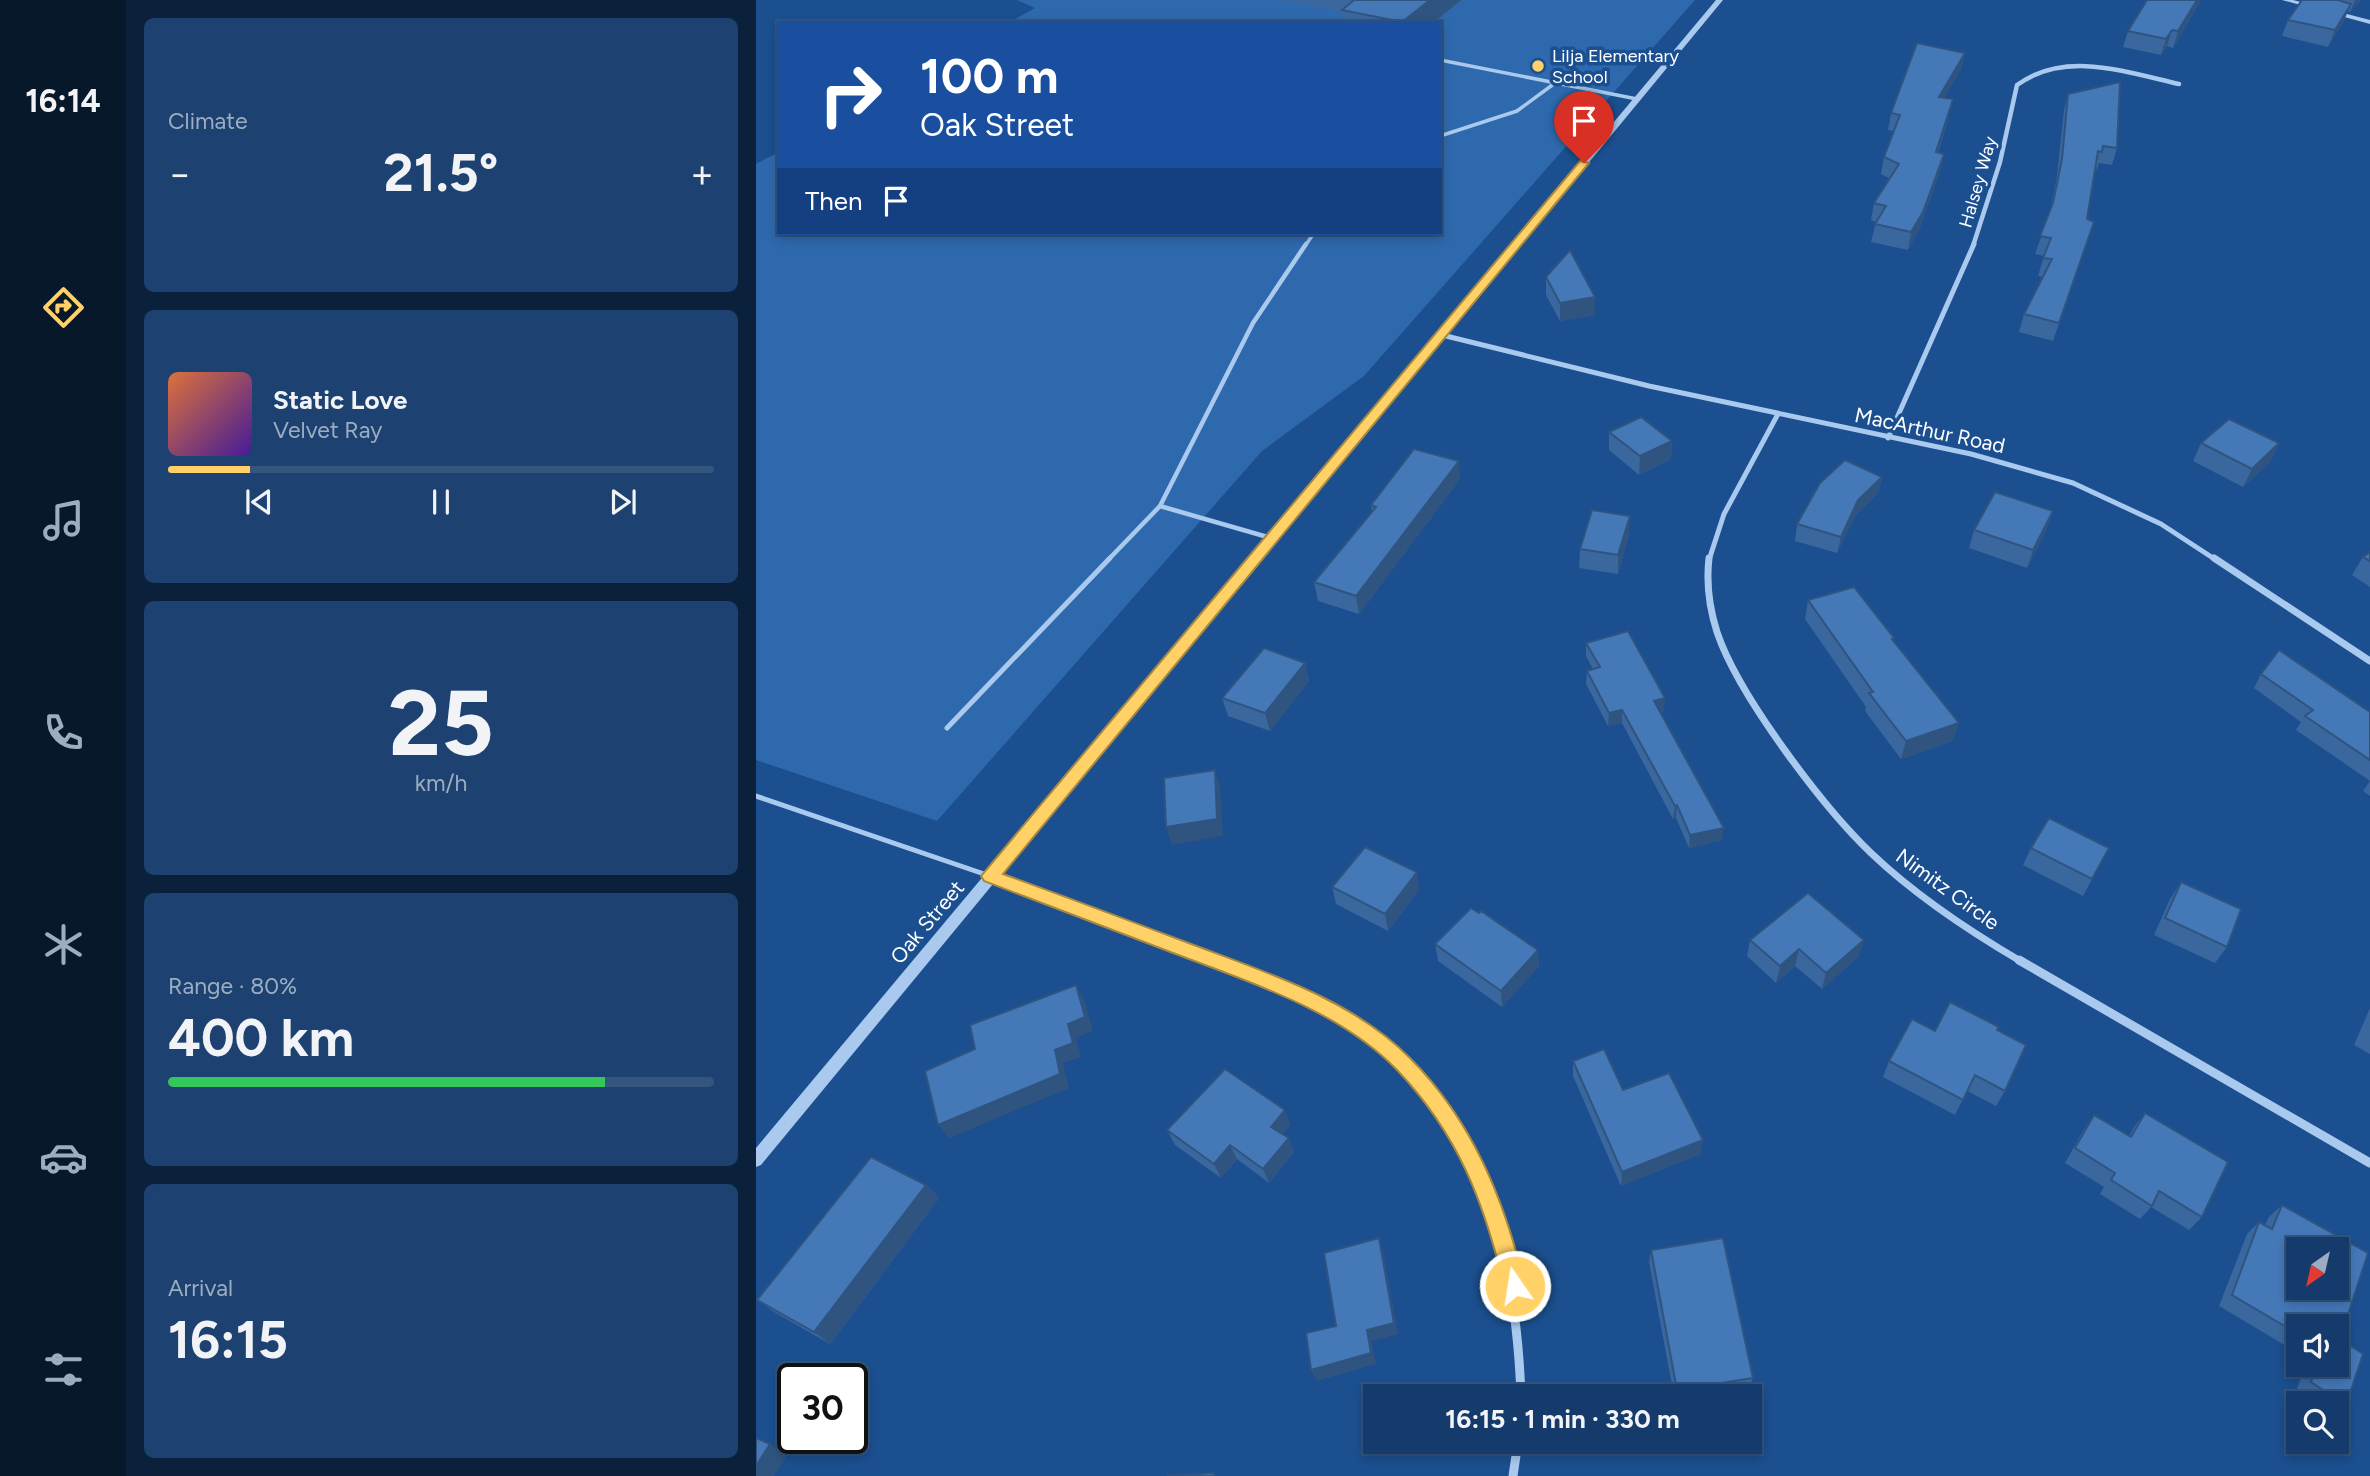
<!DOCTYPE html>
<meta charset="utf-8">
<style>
:root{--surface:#143b6b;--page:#1d4271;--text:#f1f3f6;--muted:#9dadc1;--line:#33557e;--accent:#ffd166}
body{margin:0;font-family:Figtree,sans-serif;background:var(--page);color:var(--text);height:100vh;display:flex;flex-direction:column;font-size:26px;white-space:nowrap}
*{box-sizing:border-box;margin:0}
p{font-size:23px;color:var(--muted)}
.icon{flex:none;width:38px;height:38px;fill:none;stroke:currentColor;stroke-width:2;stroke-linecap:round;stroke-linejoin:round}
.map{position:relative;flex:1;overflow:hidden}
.side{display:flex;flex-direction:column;gap:18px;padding:18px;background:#0b203b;width:630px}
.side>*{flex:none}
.top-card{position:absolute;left:21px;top:21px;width:665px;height:214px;border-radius:0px;box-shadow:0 4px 10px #0003,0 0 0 2px var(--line);background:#1a4fa0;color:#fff;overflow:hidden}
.needle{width:46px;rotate:214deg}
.controls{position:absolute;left:1530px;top:1237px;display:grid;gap:14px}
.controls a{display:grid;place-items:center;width:63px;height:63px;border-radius:0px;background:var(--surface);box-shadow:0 4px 10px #0003,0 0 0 2px var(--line);font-size:35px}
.speed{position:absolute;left:21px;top:1363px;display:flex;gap:14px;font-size:35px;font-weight:700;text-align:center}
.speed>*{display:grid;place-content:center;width:91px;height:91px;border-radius:50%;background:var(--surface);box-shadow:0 4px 10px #0003,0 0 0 2px var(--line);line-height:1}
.speed .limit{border:4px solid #111;border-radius:10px;background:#fff;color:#111}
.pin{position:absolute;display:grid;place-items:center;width:60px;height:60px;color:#fff;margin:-72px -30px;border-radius:50% 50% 50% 0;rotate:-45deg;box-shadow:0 0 7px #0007}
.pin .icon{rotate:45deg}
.me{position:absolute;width:77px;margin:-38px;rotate:347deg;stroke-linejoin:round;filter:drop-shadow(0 0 5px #0008)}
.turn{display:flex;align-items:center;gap:24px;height:147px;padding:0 28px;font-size:32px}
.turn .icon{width:91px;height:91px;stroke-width:2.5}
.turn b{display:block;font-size:49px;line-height:60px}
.then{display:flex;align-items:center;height:66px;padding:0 28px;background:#0003;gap:14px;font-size:26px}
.big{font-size:52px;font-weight:700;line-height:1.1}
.side .card{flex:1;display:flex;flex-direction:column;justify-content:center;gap:10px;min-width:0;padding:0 24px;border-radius:10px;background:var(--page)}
.side .dial{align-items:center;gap:0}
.dial b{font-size:91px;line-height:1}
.song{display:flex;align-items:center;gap:21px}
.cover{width:84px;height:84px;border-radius:10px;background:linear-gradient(135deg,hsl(20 70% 55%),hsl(260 70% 35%))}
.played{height:7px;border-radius:4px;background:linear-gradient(90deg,var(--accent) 15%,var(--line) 15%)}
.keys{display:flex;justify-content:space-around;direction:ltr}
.heat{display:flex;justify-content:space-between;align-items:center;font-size:38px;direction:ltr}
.charge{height:10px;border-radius:5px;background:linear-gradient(90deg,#34c759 80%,var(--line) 0)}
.trip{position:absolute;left:607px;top:1384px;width:399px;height:70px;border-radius:0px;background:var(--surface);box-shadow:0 4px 10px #0003,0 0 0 2px var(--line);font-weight:700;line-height:70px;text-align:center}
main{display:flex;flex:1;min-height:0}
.dock{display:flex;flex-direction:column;width:126px;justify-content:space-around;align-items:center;background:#08182b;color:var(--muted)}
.dock .icon{width:49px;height:49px}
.dock .current{color:var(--accent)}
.dock b{font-size:32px;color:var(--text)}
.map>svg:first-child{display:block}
.green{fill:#2e69ad}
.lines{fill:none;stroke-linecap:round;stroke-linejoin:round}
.service-far2{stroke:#a9c9ee;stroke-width:3.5}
.service-far1{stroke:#a9c9ee;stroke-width:4.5}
.service{stroke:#a9c9ee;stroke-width:5}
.minor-far3{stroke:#a9c9ee;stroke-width:4.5}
.minor-far2{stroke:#a9c9ee;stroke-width:5}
.minor-far1{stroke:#a9c9ee;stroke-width:7}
.minor{stroke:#a9c9ee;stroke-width:9}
.tertiary{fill:#a9c9ee;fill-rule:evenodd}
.wall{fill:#3a679d;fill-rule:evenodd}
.shaded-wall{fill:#305480}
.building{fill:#4478b7;stroke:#305480;stroke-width:2;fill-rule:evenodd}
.route{fill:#ffd166;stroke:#a68842;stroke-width:2}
.poi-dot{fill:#ffd166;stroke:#1b4f8f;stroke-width:2.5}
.labels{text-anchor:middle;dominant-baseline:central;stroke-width:7;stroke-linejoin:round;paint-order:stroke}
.far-poi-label{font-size:18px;fill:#fff;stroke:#1b4f8f;text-anchor:start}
.far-street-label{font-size:18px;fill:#fff;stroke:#1b4f8f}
.street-label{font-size:21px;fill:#fff;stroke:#1b4f8f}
</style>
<main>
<nav class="dock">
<b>16:14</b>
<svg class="icon current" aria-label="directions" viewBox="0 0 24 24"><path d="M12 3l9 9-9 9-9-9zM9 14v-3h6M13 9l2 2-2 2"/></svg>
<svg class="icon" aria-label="music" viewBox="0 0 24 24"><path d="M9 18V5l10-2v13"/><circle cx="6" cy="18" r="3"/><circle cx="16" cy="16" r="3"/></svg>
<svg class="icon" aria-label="phone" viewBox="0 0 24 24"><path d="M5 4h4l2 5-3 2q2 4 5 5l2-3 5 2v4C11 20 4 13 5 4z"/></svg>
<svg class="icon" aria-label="climate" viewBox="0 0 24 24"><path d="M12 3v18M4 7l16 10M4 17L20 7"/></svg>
<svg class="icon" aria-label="car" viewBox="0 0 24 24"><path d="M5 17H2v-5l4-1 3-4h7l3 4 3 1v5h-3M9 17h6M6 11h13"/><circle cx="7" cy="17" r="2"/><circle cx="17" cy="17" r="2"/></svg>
<svg class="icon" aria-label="filters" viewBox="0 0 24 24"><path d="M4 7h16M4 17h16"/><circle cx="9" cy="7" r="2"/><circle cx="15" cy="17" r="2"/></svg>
</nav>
<section class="side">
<div class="card"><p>Climate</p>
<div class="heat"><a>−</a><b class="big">21.5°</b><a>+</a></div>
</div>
<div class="card">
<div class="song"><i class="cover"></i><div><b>Static Love</b><p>Velvet Ray</p></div></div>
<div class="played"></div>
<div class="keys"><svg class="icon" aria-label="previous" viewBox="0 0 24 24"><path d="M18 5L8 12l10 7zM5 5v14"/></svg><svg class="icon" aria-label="pause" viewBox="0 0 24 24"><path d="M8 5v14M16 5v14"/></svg><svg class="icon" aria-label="next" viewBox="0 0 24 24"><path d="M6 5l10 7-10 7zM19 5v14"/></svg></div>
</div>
<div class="card dial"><b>25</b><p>km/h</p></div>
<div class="card"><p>Range · 80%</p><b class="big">400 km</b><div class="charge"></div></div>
<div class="card"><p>Arrival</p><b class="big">16:15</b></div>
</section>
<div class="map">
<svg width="1614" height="1476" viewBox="0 0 1614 1476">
<rect width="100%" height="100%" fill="#1b4f8f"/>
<polygon class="green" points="261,0 939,0 608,376 506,451 181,821 0,760 0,164 23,152 23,233 684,233 684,23 252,23 279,8"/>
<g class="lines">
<g class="service-far2">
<polyline points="684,60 881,99"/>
<polyline points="684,136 761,111 799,83"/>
<polyline points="549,246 558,233"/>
</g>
<g class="service-far1">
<polyline points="515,538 404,506 497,323 550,244"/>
<polyline points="352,560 404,506"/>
</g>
<g class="service">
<polyline points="191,728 354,558"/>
<polyline points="0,796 234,876"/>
</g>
<path class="minor-far3" d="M1217 246 1244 162 1261 85C1309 50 1370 72 1423 84"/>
<g class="minor-far2">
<polyline points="686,335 893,386 1215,454 1317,483 1405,524 1460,560"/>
<polyline points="1132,438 1218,244"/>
<polyline points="953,560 968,514 1022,414"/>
</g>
<g class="minor-far1">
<path d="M953 558C950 584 953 607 961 632 982 695 1067 807 1115 853 1160 896 1213 931 1266 962"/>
<polyline points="1458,558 1614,661"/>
<polyline points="235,876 462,962"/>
</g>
<g class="minor">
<path d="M457 960C506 979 557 998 602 1027 726 1109 760 1257 765 1396"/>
<polyline points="1263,960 1614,1163"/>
<polyline points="757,1476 762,1442"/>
</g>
<g class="tertiary">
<polygon points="960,0 967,0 5,1165 0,1167 0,1148"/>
<polygon points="1526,0 1537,0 1614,20 1614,24"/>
</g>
</g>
<g class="wall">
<polygon points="524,0 705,0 677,23 587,23 586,12"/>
<polygon points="1445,0 1417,48 1411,46 1405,55 1367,47 1372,31"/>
<polygon points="1546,0 1605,0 1594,12 1592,11 1588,20 1572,47 1526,36 1532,20"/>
<polygon points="1209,53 1205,69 1188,98 1193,116 1182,153 1188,154 1184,171 1163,230 1152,250 1115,242 1120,222 1115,220 1118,203 1133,178 1125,174 1128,157 1138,131 1132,130 1135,113"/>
<polygon points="1312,94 1361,148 1356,165 1343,163 1341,169 1339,169 1331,219 1338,222 1297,341 1263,332 1268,314 1287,277 1282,276 1288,256 1279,254 1294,212 1301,176 1308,110"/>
<polygon points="790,277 839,297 839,315 804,321 790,295"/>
<polygon points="853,432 916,441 915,459 883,475 853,450"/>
<polygon points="1445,443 1523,443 1514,462 1487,487 1437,461"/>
<polygon points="1126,477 1122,493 1099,516 1081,553 1039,541 1041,524"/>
<polygon points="704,479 603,614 562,601 558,582 616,512 615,505"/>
<polygon points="1291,529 1271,568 1213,548 1218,530"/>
<polygon points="873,534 862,574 823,568 824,549"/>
<polygon points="1614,552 1614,587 1596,575 1607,557"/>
<polygon points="1052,600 1138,638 1138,641 1197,741 1145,759 1109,711 1110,707 1049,619"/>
<polygon points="830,643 908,711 904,712 966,840 933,848 920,818 917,819 866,723 852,726 830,684 831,671 837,669 830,656"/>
<polygon points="549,663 553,681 514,731 472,716 466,698"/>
<polygon points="1505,674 1614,712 1614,781 1540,730 1545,722 1498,688"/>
<polygon points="1614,781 1614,796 1607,791"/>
<polygon points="1275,848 1353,848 1327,896 1267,865"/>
<polygon points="1425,882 1471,947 1459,963 1398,935 1414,899"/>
<polygon points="576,887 663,889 632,931 580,904"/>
<polygon points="994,940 1103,956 1066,989 1039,966 1020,983 991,956"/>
<polygon points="679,944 782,950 783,966 746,1007 682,961"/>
<polygon points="1614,1008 1614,1054 1598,1045"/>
<polygon points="1241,1030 1249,1091 1240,1106 1211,1091 1199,1115 1127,1077 1133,1061 1179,1031"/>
<polygon points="817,1061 867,1090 944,1154 865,1186 817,1076"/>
<polygon points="1389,1113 1446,1217 1433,1230 1395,1207 1384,1219 1344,1194 1348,1187 1309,1163 1328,1129 1338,1115 1373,1136 1378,1127"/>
<polygon points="534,1125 527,1134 538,1152 513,1183 481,1159 465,1178 419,1145 411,1130"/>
<polygon points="170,1185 183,1198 74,1344 18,1312 1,1300"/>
<path d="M1526 1205 1612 1253 1584 1339 1607 1354 1590 1405 1580 1411V1404H1557L1540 1392 1549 1365H1580V1326H1542V1353L1463 1306 1491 1234 1503 1222 1509 1225 1513 1217ZM1542 1250H1580V1288H1542Z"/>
<polygon points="895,1250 997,1378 993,1388 943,1396 918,1396 893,1262"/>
</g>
<g class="shaded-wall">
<polygon points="674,0 705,0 677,23 646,23"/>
<polygon points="1441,0 1445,0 1417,48 1422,31"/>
<polygon points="1599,0 1605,0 1594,12"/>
<polygon points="1595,4 1588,20 1572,47 1579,30"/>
<polygon points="1416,30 1411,46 1405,55 1410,39"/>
<polygon points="1209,53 1205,69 1179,114 1183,97"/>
<polygon points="1197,99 1193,116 1176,170 1180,152"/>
<polygon points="1188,154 1184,171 1163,230 1152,250 1155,232"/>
<polygon points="839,297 839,315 804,321 804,303"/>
<polygon points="916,441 915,459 883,475 884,456"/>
<polygon points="1523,443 1514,462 1487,487 1496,469"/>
<polygon points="703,461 704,479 603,614 600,596"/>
<polygon points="1126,477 1122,493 1099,516 1081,553 1085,537 1102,500"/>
<polygon points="1297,511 1291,529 1271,568 1277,550"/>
<polygon points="874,516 873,534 862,574 862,555"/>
<polygon points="549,663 553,681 514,731 509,713"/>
<polygon points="909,698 908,711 897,714 898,701"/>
<polygon points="866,710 866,723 852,726 853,713"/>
<polygon points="1203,723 1197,741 1145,759 1150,741"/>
<polygon points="459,770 464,787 467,836 416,845 410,827"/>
<polygon points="921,805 920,818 917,819 919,806"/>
<polygon points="968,828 966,840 933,848 934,835"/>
<polygon points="661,872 663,889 632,931 629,914"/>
<polygon points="1108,940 1103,956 1066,989 1070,973"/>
<polygon points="1043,949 1039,966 1020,983 1024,966"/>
<polygon points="782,950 783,966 746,1007 745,991"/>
<polygon points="320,985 328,999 337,1031 320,1038 325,1057 307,1063 313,1088 193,1138 182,1125 299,1050 312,1024"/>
<polygon points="529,1110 534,1125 521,1141 515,1127"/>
<polygon points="533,1138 538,1152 513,1183 507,1169"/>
<polygon points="947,1140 944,1154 865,1186 866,1172"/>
<polygon points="474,1145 481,1159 465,1178 458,1164"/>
<polygon points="170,1185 183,1198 74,1344 58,1332"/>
<polygon points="623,1238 627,1251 642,1334 615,1341 620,1364 561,1381 555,1370 611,1330"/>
<polygon points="14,1444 32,1454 18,1476 0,1476 0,1466"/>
</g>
<g class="building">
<polygon points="598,0 674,0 646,22 586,10"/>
<polygon points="1391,0 1441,0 1422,31 1416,30 1410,39 1372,31"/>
<polygon points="1546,0 1582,0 1595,4 1579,30 1532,20"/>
<polygon points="1161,43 1209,53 1183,97 1197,99 1180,152 1188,154 1167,212 1155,232 1119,224 1130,206 1118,203 1143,164 1128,157 1144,115 1135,113"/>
<polygon points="1364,82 1361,148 1347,146 1346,152 1342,151 1331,219 1338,222 1303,323 1268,314 1296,259 1287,258 1295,238 1284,236 1297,203 1306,159 1312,94"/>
<polygon points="814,250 839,297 804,303 790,277"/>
<polygon points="885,417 916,441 884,456 853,432"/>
<polygon points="1473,419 1523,443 1496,469 1445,443"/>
<polygon points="658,449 703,461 600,596 558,582 620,507 615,505"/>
<polygon points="1089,460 1126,477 1102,500 1085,537 1041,524 1064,483"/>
<polygon points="1239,492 1297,511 1277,550 1218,530"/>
<polygon points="836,510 874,516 862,555 824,549"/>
<polygon points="1614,552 1614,561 1607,557"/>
<polygon points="1098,587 1138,638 1136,639 1203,723 1150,741 1113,693 1117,692 1052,600"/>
<polygon points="872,631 909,698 898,701 968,828 934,835 921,805 919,806 866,710 853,713 831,671 844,667 830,643"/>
<polygon points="508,648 549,663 509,713 466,698"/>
<polygon points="1523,650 1614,712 1614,760 1549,716 1557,710 1505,674"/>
<polygon points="459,770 461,819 410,827 408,778"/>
<polygon points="1293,818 1353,848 1336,879 1275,848"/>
<polygon points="609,847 661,872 629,914 576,887"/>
<polygon points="1425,882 1485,909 1471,947 1409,918"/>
<polygon points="1052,893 1108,940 1070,973 1043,949 1024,966 994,940"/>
<polygon points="715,908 723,913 725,911 782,950 745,991 679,944"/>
<polygon points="320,985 329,1017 312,1024 317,1043 299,1050 304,1074 182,1125 169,1071 219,1049 214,1025"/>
<polygon points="1194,1002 1243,1027 1241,1030 1270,1045 1249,1091 1219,1075 1207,1100 1133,1061 1156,1019 1179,1031"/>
<polygon points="848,1049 867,1090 913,1073 947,1140 866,1172 817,1061"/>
<polygon points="469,1069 529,1110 515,1127 533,1138 507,1169 474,1145 458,1164 411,1130"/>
<polygon points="1389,1113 1472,1162 1446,1217 1403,1191 1396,1206 1355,1180 1359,1173 1319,1148 1338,1115 1375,1137"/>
<polygon points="115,1157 170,1185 58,1332 1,1300"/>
<path d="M1526 1205 1612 1253 1584 1339 1607 1354 1590 1405 1555 1382 1561 1365H1580V1326H1542V1334L1476 1295 1503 1222 1516 1229ZM1542 1250H1580V1288H1542Z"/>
<polygon points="623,1238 638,1323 611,1330 615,1353 555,1370 550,1333 580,1326 568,1253"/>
<polygon points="967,1238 997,1378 921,1390 895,1250"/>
<polygon points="0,1438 14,1444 0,1466"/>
<polygon points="458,1473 458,1476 411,1476"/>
</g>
<path class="route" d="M824 161 833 163 247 874C308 896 369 919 430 942 506 971 595 998 654 1058 717 1121 749 1201 769 1286L766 1293 759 1296 751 1293 748 1286C728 1202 702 1134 641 1070 583 1010 493 982 417 953 354 929 291 905 228 881L225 876Z"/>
<circle class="poi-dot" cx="782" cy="66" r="7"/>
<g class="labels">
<g class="far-poi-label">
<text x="796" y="56">Lilja Elementary<tspan x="796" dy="21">School</tspan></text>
</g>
<g class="far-street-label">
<text transform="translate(1222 182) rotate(-74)">Halsey Way</text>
</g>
<g class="street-label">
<text transform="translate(1174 430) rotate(12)">MacArthur Road</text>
<text transform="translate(1192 889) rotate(36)">Nimitz Circle</text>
<text transform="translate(171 922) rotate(-50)">Oak Street</text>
</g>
</g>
</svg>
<div class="controls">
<a><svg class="needle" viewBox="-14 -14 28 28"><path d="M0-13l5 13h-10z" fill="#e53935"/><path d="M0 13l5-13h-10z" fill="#9dadc1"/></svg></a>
<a><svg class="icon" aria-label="sound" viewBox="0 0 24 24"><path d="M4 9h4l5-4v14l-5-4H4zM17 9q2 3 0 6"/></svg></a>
<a><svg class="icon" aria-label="search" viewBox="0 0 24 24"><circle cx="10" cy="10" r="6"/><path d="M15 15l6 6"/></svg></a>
</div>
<div class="speed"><div class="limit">30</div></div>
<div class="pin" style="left:828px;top:163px;background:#d93025"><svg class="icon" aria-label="arrive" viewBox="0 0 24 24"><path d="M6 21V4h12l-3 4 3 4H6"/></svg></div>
<svg class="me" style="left:759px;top:1286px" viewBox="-20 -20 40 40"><circle r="17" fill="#ffd166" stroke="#fff" stroke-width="3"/><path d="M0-11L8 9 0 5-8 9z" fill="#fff"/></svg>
<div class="trip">16:15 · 1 min · 330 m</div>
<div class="top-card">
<div class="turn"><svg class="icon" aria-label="right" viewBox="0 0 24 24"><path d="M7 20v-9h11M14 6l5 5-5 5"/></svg><div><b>100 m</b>Oak Street</div></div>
<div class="then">Then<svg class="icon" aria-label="arrive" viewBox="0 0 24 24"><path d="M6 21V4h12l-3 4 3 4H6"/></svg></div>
</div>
</div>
</main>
